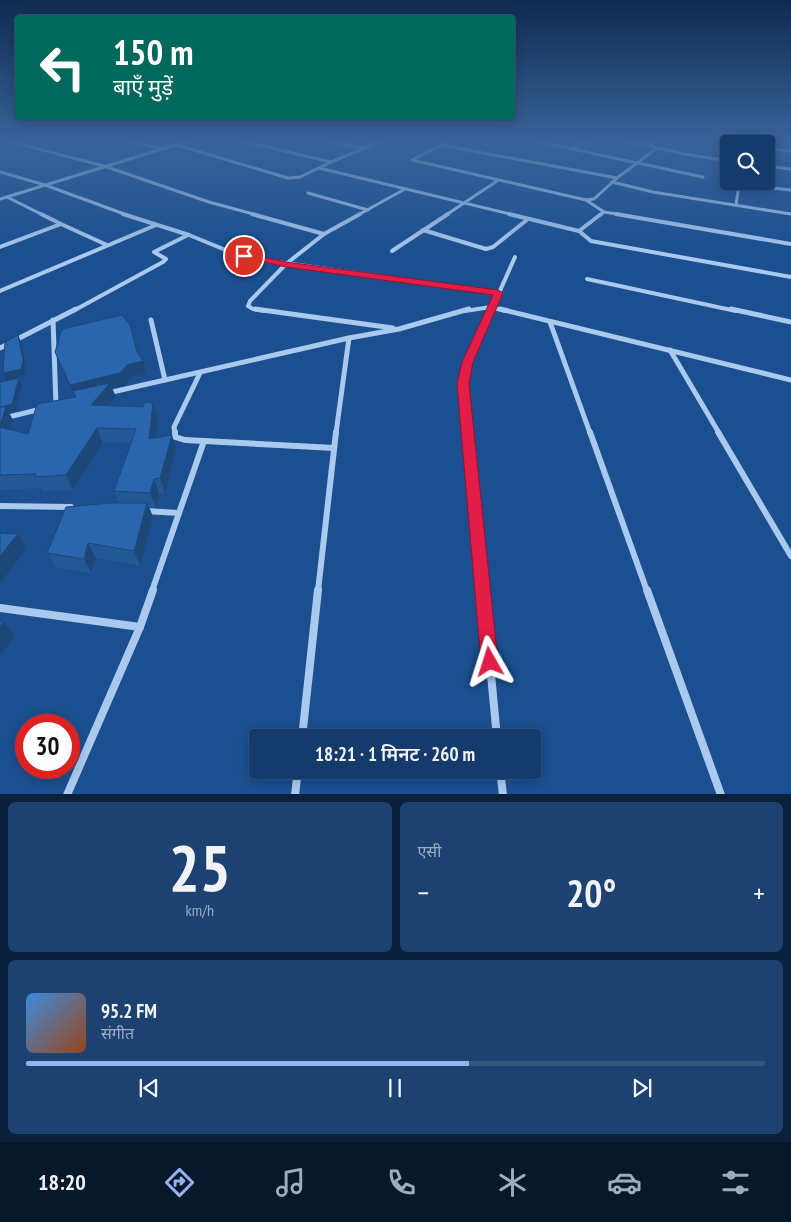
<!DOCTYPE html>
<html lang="hi">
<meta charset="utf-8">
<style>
:root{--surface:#143b6b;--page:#1d4271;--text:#f1f3f6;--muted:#9dadc1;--line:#33557e;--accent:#95b2f1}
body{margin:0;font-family:"PT Sans Narrow","Noto Sans Devanagari",sans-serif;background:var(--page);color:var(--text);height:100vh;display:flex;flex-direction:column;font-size:19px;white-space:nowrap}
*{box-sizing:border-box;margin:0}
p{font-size:16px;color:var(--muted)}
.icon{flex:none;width:28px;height:28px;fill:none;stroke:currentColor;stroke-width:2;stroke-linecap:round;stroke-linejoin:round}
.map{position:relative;height:794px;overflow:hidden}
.details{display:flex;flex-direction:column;gap:8px;padding:8px;background:#0b203b;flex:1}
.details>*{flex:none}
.hud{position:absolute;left:15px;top:15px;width:500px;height:105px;border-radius:5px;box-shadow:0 2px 12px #0003,0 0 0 1px var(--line);background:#00695c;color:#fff;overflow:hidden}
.fabs{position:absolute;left:720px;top:135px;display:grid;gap:10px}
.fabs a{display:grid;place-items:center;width:55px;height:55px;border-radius:5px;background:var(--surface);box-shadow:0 2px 12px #0003,0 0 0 1px var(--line);font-size:25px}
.speed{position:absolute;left:15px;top:714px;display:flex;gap:10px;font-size:25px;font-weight:700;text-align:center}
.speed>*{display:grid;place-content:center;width:65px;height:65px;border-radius:50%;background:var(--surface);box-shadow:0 2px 12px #0003,0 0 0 1px var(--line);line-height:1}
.speed .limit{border:8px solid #d22;background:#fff;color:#111}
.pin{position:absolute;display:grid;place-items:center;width:42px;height:42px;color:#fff;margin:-21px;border:2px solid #fff;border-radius:50%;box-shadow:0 1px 5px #0007}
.me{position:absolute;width:55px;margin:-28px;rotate:354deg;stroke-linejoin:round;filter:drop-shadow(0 0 4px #0008)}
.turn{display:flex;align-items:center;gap:18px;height:105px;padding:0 15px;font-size:22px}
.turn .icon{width:65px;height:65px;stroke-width:2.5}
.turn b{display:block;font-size:35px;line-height:42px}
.big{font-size:38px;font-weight:600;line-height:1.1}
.details .card{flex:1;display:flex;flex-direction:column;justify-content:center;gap:8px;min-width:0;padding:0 18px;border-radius:8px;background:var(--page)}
.details .dial{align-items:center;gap:0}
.dial b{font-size:65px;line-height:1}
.song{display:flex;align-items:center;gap:15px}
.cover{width:60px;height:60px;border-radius:8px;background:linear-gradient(135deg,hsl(210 70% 55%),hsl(20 70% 35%))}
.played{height:5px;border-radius:2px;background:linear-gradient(90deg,var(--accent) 60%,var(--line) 60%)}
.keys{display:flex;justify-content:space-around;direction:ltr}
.heat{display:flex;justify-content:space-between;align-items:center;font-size:28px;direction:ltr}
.details .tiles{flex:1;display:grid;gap:8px;grid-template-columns:1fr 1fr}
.card:last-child{grid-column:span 2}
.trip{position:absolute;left:249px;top:729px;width:292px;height:50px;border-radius:5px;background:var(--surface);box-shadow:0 2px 12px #0003,0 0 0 1px var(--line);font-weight:600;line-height:50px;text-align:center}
.tab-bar{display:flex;height:80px;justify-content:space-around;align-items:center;background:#08182b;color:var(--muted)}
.tab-bar .icon{width:35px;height:35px}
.tab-bar .on{color:var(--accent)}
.tab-bar b{font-size:22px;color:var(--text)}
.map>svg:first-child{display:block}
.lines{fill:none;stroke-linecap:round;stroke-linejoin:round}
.minor-far4{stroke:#a9c9ee;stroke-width:3}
.minor-far3{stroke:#a9c9ee;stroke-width:4}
.minor-far2{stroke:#a9c9ee;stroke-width:5}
.minor-far1{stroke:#a9c9ee;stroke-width:6}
.minor{stroke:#a9c9ee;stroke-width:8}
.wall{fill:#245895}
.shaded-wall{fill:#1d4779}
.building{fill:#2a66ad;stroke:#1d4779}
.route{fill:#e11d48;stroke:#92132f}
</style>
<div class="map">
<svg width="791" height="795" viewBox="0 0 791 795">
<rect width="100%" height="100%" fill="#1b4f8f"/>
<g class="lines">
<g class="minor-far4">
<polyline points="8,141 104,166 209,202 257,215"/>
<polyline points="127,141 161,148"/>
<polyline points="329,141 362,148"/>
<polyline points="449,141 412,160 586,200 594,199 617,178 657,148"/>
<polyline points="535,141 703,177"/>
<polyline points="627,141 684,154 729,161"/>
<polyline points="723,141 737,144"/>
<polyline points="177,145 288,178 300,177 331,162 242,141"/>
<polyline points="441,145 617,178"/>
<polyline points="647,145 657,141"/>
<polyline points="574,148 589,141"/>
<polyline points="766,148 791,151"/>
<polyline points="331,162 382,141"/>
<polyline points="766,166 791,169"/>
<polyline points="319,168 514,215"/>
<polyline points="0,172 45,185 127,215"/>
<polyline points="612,182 653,192 791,214"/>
<polyline points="308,193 368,210"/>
<polyline points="7,197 43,215"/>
<polyline points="0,199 188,141"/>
<polyline points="586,200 604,212 623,215"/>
<polyline points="736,205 739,184 791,190"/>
<polyline points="358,215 405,189"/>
<polyline points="446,215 497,181"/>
<polyline points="600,215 604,212"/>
</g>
<g class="minor-far3">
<polyline points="123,214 189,235 233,253 256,259 499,293"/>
<polyline points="252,214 324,234 286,264 250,301 248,306 253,309 264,311"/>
<polyline points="509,214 579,231 591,241 791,277"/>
<polyline points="616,214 791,244"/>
<polyline points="61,224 107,245"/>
<polyline points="423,230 486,249 493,247 528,219"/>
<polyline points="579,231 601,214"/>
<polyline points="324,234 360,214"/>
<polyline points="0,247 61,224 41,214"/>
<polyline points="392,251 448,214"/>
<polyline points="587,279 736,311"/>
<polyline points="0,291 156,225"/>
<polyline points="73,311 163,262 166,259 154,252 188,235"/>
<polyline points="465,311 491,307 505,311"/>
<polyline points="491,311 515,257"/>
</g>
<g class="minor-far2">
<polyline points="255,309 393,328"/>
<polyline points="500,309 791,380"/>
<polyline points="731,309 791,322"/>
<polyline points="53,320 56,405"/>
<polyline points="151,320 165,380"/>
<polyline points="550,322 590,433"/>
<polyline points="0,348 76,309"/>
<polyline points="670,350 719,433"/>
<polyline points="108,393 349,338 399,329 469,309"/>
<polyline points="0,419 41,409"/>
<polyline points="175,433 174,427 200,373"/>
<polyline points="336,433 349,338"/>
<polyline points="468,433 463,384 467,362 491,309"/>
</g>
<g class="minor-far1">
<polyline points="175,432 175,437 185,440 334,448"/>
<polyline points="468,432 483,591"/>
<polyline points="590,432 647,591"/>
<polyline points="718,432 791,556"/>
<polyline points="0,506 71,507"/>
<polyline points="145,511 179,513"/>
<polyline points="152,591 204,441"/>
<polyline points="318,591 336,432"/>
</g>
<g class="minor">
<polyline points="483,590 497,738"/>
<polyline points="647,590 721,795"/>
<polyline points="0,608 140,627"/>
<polyline points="302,738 318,590"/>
<polyline points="500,770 503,795"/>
<polyline points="67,795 140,627 153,590"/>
<polyline points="295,795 298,770"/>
</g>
</g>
<polygon class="wall" points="130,325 139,354 143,361 147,374 132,377 125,386 112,388 116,397 108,406 143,407 153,403 158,418 156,437 176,449 165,493 159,493 156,507 149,507 153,517 140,566 96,558 91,573 56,567 47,553 119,503 114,491 131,443 103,443 73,490 43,491 41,488 0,490 0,382 19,378 22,385 16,411 9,413 13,420 11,429 28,434 75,397 55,352"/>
<g class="shaded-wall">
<polygon points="130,325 141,362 143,361 147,374 132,377 125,386 112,388 116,397 97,419 75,397 70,385"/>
<polygon points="18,335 21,342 26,367 24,376 6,380 3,373"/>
<polygon points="19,378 22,385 16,411 9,413 13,420 8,441 0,427 0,407"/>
<polygon points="153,403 158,418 154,453 149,439"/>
<polygon points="97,428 103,443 73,490 66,475"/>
<polygon points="172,435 176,449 165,493 160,478"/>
<polygon points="154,479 159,493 156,507 150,493"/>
<polygon points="147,503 153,517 140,566 134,551"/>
<polygon points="18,534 27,548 0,583 0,556"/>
<polygon points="88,543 96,558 91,573 84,559"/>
<polygon points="4,622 15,636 0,655 0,627"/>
</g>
<g class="building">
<polygon points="122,315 130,325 137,352 143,361 127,365 120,373 70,385 55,352 62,329"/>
<polygon points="18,335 23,360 21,369 3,373 5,342"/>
<polygon points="19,378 12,404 0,407 0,382"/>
<polygon points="110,383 91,405 143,407 145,402 153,403 149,439 172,435 160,478 154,479 150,493 114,491 136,429 97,428 66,475 35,477 36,474 0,475 0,408 6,406 0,427 28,434 37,404 76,397 73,391"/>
<polygon points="111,503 147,503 134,551 88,543 84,559 47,553 66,507"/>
<polygon points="0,533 18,534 0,556"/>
<polygon points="0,622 4,622 0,627"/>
</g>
<linearGradient id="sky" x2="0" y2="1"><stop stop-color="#0f2b4f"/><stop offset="0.56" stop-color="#39639b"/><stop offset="1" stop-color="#39639b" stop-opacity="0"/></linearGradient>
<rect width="791" height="252" fill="url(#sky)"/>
<polygon class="route" points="244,253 286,262 498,290 503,293 473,362 469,384 498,662 496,668 490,670 484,668 481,662 457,384 462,362 493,295 286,267 242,257 242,254"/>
</svg>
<div class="fabs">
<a><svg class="icon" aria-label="search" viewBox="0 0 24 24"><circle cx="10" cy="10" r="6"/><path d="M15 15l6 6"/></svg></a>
</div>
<div class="speed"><div class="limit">30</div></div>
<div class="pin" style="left:244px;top:256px;background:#d93025"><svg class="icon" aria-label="arrive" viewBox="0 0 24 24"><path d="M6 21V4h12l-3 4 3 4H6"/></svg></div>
<svg class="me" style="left:490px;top:662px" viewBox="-20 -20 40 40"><path d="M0-17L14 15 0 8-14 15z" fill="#e11d48" stroke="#fff" stroke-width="4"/></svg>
<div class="trip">18:21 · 1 मिनट · 260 m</div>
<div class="hud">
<div class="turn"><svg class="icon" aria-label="left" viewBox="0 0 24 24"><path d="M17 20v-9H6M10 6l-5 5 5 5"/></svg><div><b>150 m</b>बाएँ मुड़ें</div></div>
</div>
</div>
<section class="details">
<div class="tiles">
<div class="card dial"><b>25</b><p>km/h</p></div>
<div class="card"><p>एसी</p>
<div class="heat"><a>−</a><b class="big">20°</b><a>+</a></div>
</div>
<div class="card">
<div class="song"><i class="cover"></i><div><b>95.2 FM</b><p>संगीत</p></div></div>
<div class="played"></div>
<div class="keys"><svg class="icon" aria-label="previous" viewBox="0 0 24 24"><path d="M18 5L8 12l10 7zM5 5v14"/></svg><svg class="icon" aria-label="pause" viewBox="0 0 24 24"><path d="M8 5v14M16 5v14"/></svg><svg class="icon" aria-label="next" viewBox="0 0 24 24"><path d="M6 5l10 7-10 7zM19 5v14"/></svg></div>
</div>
</div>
</section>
<nav class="tab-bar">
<b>18:20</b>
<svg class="icon on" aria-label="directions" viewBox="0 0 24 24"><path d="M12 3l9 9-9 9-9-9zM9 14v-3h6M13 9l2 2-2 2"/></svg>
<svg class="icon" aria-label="music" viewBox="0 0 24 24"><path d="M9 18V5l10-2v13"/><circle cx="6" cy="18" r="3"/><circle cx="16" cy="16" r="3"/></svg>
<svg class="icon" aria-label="phone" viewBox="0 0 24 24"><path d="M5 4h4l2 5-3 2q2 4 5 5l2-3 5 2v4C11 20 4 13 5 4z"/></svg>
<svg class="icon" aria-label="climate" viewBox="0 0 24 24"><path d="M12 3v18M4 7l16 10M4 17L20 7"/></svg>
<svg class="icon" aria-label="car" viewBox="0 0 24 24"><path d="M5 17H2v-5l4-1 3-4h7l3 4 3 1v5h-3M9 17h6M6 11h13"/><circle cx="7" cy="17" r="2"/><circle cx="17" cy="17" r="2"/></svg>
<svg class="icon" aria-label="filters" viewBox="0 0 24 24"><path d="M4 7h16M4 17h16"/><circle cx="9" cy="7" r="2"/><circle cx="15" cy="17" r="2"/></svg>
</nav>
